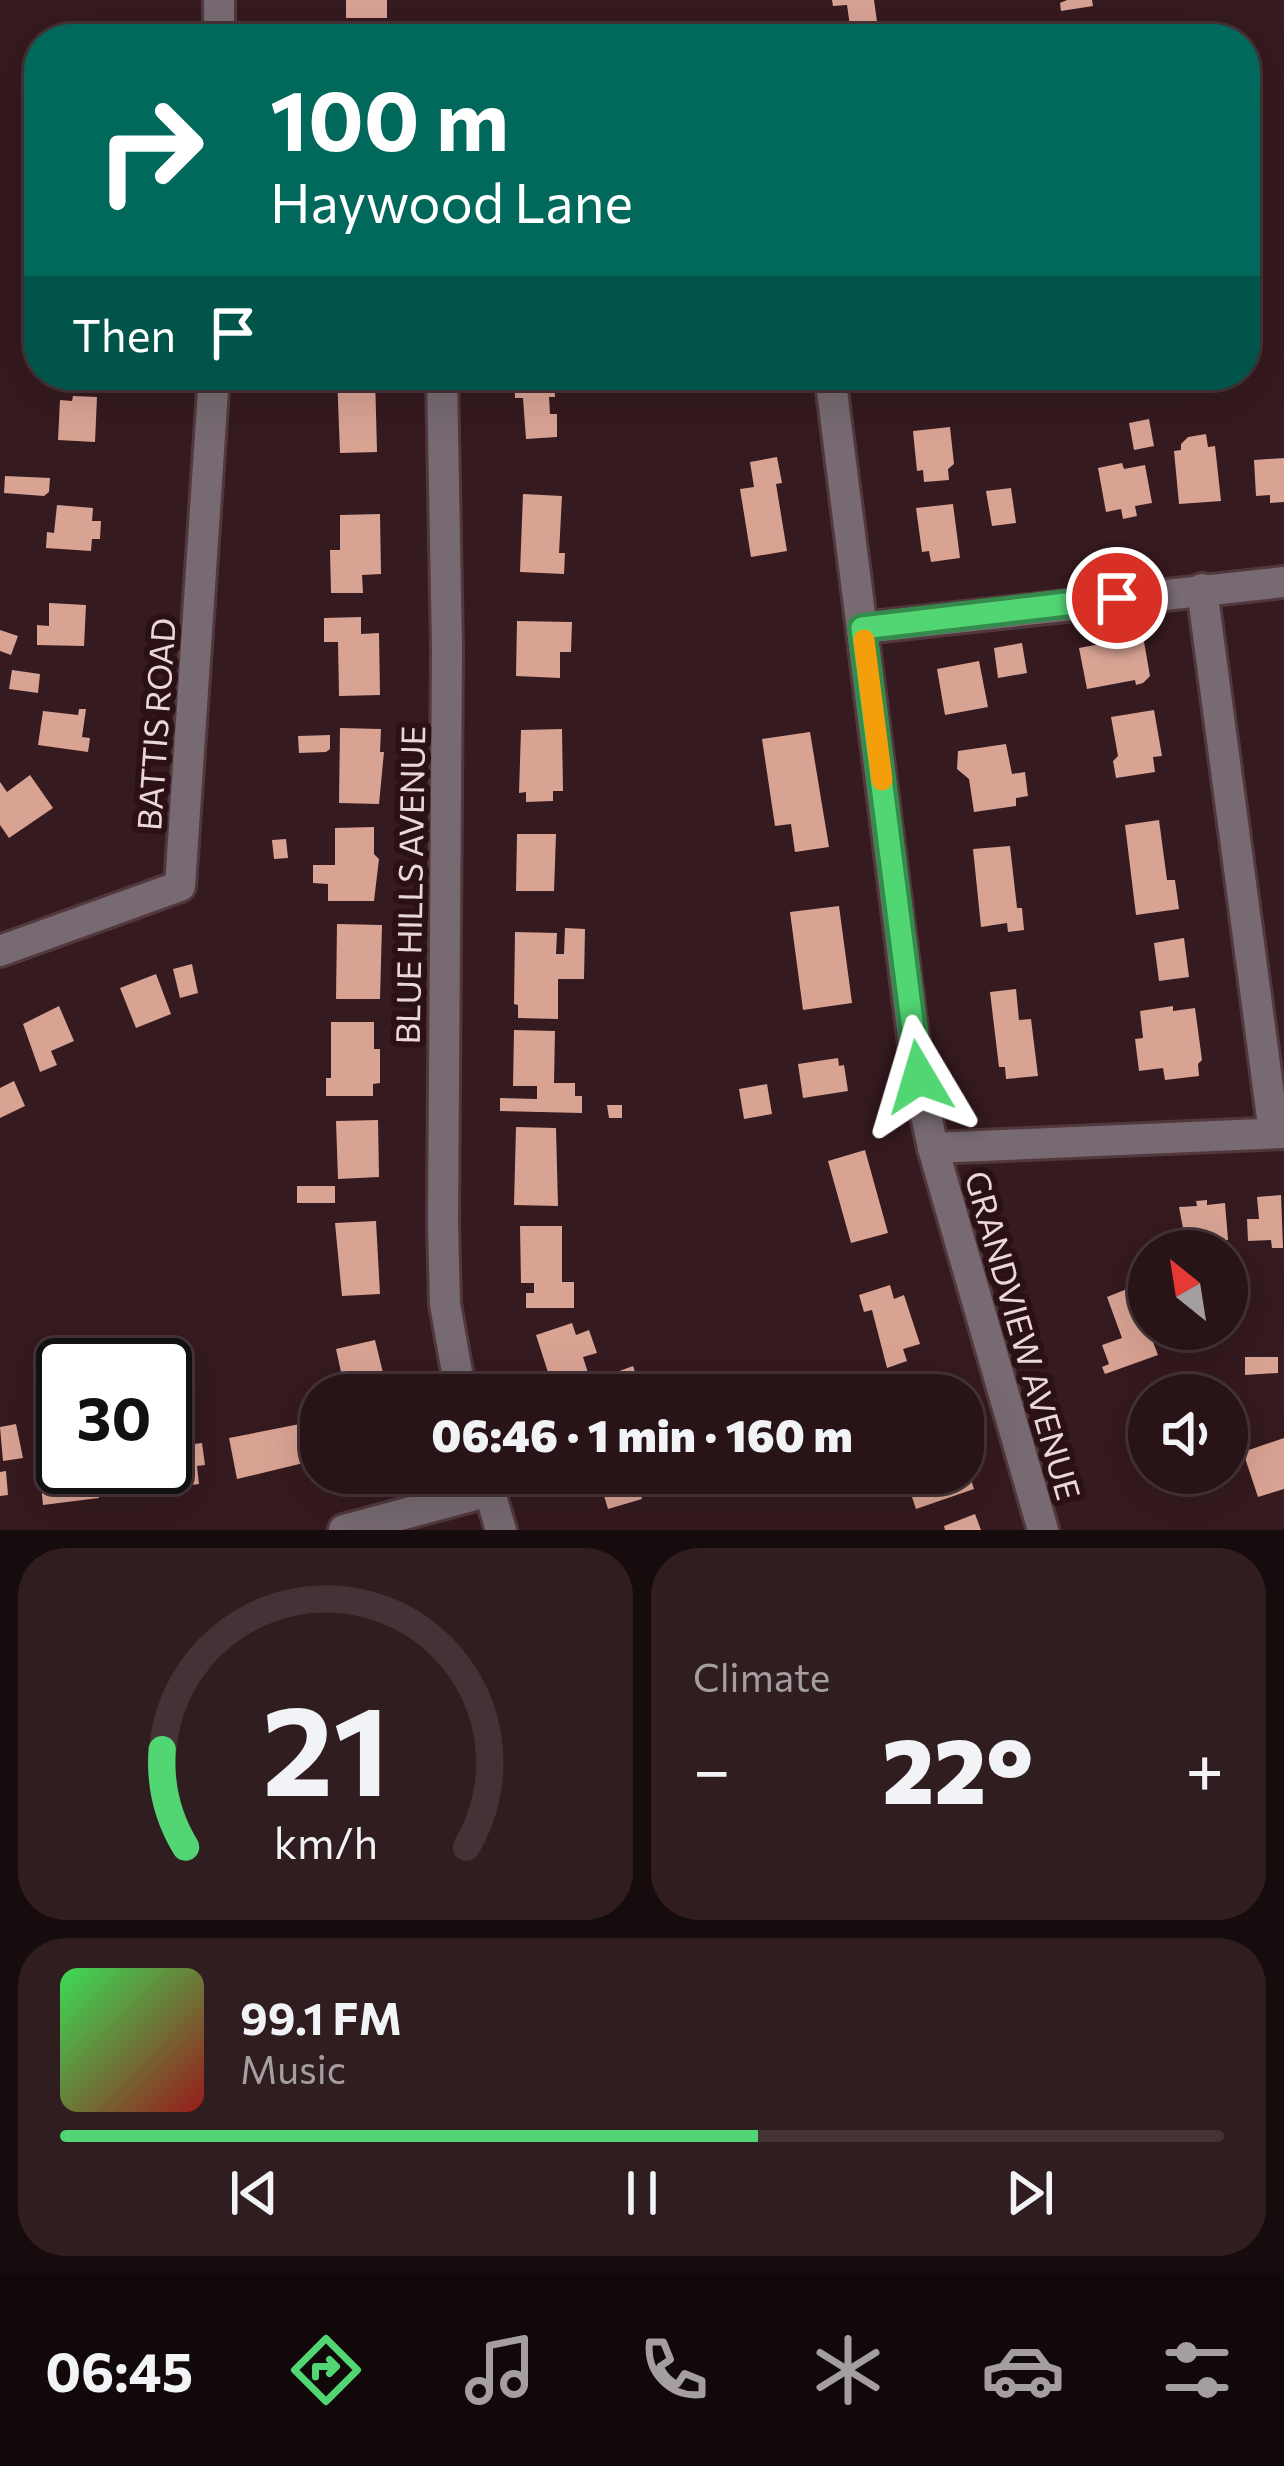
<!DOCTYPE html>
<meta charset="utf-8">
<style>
:root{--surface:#281417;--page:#301d20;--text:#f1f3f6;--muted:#a59ea1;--line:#443336;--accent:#52d673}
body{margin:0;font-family:Commissioner,sans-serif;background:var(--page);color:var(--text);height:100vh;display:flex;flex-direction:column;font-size:45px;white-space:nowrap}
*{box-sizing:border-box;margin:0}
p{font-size:39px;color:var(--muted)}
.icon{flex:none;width:66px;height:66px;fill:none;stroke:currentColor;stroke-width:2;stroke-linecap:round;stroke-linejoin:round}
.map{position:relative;height:1530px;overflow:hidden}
.panel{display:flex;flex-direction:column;gap:18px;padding:18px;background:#160b0d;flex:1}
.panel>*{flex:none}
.top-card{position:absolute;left:24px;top:24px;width:1236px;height:366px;border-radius:48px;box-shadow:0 12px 48px #0002,0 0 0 3px var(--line);background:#00695c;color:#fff;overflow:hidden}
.needle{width:78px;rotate:330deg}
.buttons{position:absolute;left:1128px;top:1230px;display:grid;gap:24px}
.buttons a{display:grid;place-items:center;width:120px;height:120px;border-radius:50%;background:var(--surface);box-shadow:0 12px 48px #0002,0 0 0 3px var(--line);font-size:60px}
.speed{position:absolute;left:36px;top:1338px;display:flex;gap:24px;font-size:60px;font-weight:700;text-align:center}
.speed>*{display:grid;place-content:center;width:156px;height:156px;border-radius:50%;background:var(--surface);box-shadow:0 12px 48px #0002,0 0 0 3px var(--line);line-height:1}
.speed .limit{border:6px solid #111;border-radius:18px;background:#fff;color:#111}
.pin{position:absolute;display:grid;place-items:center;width:102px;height:102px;color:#fff;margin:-51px;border:6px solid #fff;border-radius:50%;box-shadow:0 3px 12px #0007}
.me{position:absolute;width:132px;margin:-66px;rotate:353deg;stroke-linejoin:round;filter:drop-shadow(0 0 9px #0008)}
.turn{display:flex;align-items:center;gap:42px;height:252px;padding:0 48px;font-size:54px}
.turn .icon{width:156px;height:156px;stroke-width:2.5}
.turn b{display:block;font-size:84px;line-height:102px}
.then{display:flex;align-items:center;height:114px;padding:0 48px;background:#0003;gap:24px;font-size:45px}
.big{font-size:90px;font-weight:800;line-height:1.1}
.panel .card{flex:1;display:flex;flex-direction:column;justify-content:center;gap:18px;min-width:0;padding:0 42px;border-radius:48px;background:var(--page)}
.panel .dial{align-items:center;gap:0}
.dial svg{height:312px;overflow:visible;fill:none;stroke:var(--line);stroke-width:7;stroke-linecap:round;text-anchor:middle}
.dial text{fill:var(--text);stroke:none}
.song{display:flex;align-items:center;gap:36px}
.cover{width:144px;height:144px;border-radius:18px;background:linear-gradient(135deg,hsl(130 70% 55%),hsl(0 70% 35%))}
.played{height:12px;border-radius:6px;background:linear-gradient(90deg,var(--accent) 60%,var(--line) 60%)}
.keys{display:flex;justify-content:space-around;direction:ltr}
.heat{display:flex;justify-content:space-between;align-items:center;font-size:66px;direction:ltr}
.panel .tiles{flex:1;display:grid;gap:18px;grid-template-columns:1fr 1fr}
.card:last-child{grid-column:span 2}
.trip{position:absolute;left:300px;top:1374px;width:684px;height:120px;border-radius:48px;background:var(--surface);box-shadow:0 12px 48px #0002,0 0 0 3px var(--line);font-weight:800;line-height:120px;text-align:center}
.dock{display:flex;height:192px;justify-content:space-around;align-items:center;background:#100809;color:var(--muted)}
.dock .icon{width:84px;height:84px}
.dock .current{color:var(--accent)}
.dock b{font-size:54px;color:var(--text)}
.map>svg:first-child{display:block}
.building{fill:#d9a394}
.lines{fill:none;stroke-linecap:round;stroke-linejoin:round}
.minor-casing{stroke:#52383d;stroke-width:36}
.minor{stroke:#776a72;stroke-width:30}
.route-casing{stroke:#358b4b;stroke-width:30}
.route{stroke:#52d673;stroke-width:21}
.slow{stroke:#f59e0b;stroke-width:21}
.labels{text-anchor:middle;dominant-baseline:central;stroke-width:12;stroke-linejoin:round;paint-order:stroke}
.street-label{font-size:33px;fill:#ead7d9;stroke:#2b1016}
</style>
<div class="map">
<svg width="1284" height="1530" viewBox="0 0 1284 1530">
<rect width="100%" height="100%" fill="#351a1f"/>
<g class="building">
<rect x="346" y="0" width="41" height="18"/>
<polygon points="832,0 874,0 878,29 851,33 847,5 833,6"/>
<polygon points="1067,0 1092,0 1093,6 1061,11 1060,3"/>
<rect x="731" y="27" width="13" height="12"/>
<polygon points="724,29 725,39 695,39 694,33"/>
<polygon points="337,375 375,375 377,452 340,453"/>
<polygon points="514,375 554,375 555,397 549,397 550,414 557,414 557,437 526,439 523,398 515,398"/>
<polygon points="73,396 97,397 95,442 58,440 60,400 72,401"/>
<polygon points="1149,419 1154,446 1134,450 1129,423"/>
<polygon points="950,427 954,464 948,469 949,480 924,482 923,470 917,471 913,431"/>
<polygon points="1206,434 1208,447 1215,446 1221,501 1179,504 1174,451 1181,450 1181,444 1188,437"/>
<polygon points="777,457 782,483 776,484 787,551 751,557 740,489 754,487 750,462"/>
<polygon points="1284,458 1284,502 1270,503 1270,495 1256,496 1254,460"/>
<polygon points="1122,463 1124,469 1145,465 1152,503 1135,506 1137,516 1123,519 1121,509 1106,512 1098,468"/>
<polygon points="5,476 50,478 49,492 44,496 4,493"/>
<polygon points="1011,488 1016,523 992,526 986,491"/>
<polygon points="523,494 562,496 559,553 565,553 564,574 520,572"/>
<polygon points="953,504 960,558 931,562 929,551 922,552 916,508"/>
<polygon points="57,505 93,508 92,521 101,521 100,539 92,539 91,551 46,548 47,532 54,533"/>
<polygon points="380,514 381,574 362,575 363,593 331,593 330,550 340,550 340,515"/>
<polygon points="49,603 86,605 84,646 37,645 37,625 49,626"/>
<polygon points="361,617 361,634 379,633 380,695 339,696 338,642 324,642 324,618"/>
<polygon points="517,621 572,622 571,652 560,652 560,678 516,676"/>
<polygon points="0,630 18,636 11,655 0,651"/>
<polygon points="1143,636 1150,676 1143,683 1136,685 1135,680 1087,689 1079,648"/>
<polygon points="1022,643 1027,673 998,678 994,648"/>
<polygon points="979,661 988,707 945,715 937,669"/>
<polygon points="12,670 40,674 38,693 9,689"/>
<polygon points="79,709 86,709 82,737 90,738 88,752 38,745 43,711 78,715"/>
<polygon points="1154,710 1162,756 1153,757 1155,772 1116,778 1113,761 1118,756 1111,717"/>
<polygon points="340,728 381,729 380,752 384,752 379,804 339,803"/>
<polygon points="562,729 563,791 553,791 553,801 526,802 526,792 519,793 521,730"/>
<polygon points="810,732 829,847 795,852 791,824 775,826 762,739"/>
<polygon points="330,735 330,749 326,752 299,753 298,736"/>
<polygon points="1006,744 1012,774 1025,772 1028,796 1016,798 1016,806 974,812 969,779 957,769 958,751"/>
<polygon points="30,775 53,808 9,838 0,825 0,782 7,792"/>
<polygon points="1159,820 1167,880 1175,880 1179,909 1136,915 1125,825"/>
<polygon points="374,827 374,854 379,859 374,901 328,901 328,884 313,883 313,865 335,865 335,828"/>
<polygon points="517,834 556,834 554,891 516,891"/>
<polygon points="286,839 288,858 274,859 272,840"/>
<polygon points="1010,846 1017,908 1022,908 1024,930 1008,932 1007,923 981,927 973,849"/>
<polygon points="839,906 852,1003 803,1010 790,912"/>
<polygon points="337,924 382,925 380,999 336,999"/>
<polygon points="565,928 585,929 584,979 558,979 558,1019 518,1018 518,1005 514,1004 515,932 557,933 556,954 564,954"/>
<polygon points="1184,938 1189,977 1159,981 1154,943"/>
<polygon points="192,964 198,993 180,998 173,969"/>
<polygon points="156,974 171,1014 136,1028 120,988"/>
<polygon points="1016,989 1019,1020 1031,1019 1038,1076 1006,1079 1005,1067 999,1067 990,992"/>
<polygon points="59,1006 74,1041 51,1051 57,1065 40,1072 23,1024"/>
<polygon points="1173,1006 1173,1011 1195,1008 1202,1060 1198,1064 1199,1076 1165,1080 1163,1068 1139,1071 1135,1039 1143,1038 1140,1011"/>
<polygon points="331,1022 374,1022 374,1049 380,1049 380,1083 373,1084 373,1096 326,1096 326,1078 331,1078"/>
<polygon points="514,1030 555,1031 554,1083 575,1083 575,1096 582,1096 582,1113 500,1111 500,1098 537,1099 537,1086 513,1086"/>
<polygon points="838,1058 839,1066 844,1065 848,1091 803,1098 798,1064"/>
<polygon points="14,1081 25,1106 0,1118 0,1088"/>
<polygon points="767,1084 772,1114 744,1119 739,1089"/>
<polygon points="607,1105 622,1105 622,1118 609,1118"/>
<polygon points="378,1120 379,1177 338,1179 336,1121"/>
<polygon points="516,1127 556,1128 558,1206 514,1205"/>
<polygon points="865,1150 888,1233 851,1243 828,1161"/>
<rect x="297" y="1186" width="38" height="17"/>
<polygon points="1281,1195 1283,1248 1272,1248 1271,1240 1248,1241 1247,1219 1259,1219 1257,1197"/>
<polygon points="1207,1200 1207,1205 1225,1203 1228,1240 1186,1244 1179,1207 1197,1206 1196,1201"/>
<polygon points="376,1221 380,1294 342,1296 335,1223"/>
<polygon points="520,1226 562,1226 562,1282 574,1282 574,1308 526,1308 526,1293 534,1293 534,1283 521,1283"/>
<polygon points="890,1285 894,1299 904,1295 920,1344 903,1349 907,1361 887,1368 872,1310 864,1312 859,1295"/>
<polygon points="1132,1287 1158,1355 1105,1374 1102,1367 1109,1364 1102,1345 1122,1338 1107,1297"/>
<polygon points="572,1323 576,1335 589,1330 597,1353 583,1357 590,1379 554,1391 536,1335"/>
<polygon points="375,1340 383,1373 372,1376 376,1391 395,1387 397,1395 353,1395 349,1379 343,1381 336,1349"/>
<polygon points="1245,1357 1278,1357 1278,1373 1245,1375"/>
<polygon points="633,1366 640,1387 609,1395 603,1377"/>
<polygon points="305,1423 312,1461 237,1479 229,1438"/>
<polygon points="16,1424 23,1458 3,1461 0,1427"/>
<polygon points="1284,1438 1284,1489 1258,1497 1243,1452"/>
<polygon points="202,1443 205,1465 197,1466 199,1484 139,1492 136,1467 165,1467 165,1448"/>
<polygon points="964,1457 974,1489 916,1509 906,1479 921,1473 963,1473"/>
<polygon points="63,1462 63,1467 106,1467 107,1478 97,1479 99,1498 43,1505 39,1465"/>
<polygon points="6,1471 8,1495 0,1496 0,1472"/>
<polygon points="590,1473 634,1473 642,1499 608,1509 599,1479 592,1481"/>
<polygon points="975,1514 981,1530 945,1530 944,1526"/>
</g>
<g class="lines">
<defs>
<g id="minor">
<polyline points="219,0 219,39"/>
<polyline points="442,375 447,649 443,1223 445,1304 461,1395"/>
<polyline points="830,375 918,1077 933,1148 1043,1530"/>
<polyline points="1202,589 1274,1133"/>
<polyline points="863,628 1284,582"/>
<polyline points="0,951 180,886 214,375"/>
<polyline points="933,1148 1284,1133"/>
<polyline points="484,1473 501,1530"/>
<polyline points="344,1530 490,1491"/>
</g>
</defs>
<use href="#minor" class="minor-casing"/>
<use href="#minor" class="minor"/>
</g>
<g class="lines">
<defs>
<polyline id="route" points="919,1077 862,628 1117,598"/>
</defs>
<use href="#route" class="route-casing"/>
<use href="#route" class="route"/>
<polyline class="slow" points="864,640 882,780"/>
</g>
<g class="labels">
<g class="street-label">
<text transform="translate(155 724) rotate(-86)">BATTIS ROAD</text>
<text transform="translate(409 885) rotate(-89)">BLUE HILLS AVENUE</text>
<text transform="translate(1024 1335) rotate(74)">GRANDVIEW AVENUE</text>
</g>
</g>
</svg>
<div class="buttons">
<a><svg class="needle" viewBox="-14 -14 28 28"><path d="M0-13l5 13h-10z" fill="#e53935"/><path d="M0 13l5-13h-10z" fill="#a59ea1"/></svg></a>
<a><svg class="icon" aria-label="sound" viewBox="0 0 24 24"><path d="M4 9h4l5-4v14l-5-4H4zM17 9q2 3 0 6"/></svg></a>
</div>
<div class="speed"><div class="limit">30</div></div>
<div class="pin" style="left:1117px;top:598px;background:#d93025"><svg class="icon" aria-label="arrive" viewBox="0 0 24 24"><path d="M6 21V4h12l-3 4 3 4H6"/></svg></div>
<svg class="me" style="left:919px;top:1077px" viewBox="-20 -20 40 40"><path d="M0-17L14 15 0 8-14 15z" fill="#52d673" stroke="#fff" stroke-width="4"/></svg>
<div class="trip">06:46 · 1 min · 160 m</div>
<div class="top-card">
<div class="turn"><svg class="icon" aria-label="right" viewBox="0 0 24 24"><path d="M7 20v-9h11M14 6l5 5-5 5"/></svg><div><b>100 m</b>Haywood Lane</div></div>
<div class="then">Then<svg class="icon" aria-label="arrive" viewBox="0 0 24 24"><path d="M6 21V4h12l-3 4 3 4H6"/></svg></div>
</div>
</div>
<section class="panel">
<div class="tiles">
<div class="card dial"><svg viewBox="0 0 100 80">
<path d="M14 69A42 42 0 1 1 86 69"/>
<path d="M14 69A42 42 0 0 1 8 44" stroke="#52d673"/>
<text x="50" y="56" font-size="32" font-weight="700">21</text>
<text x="50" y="72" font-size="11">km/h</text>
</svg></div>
<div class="card"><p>Climate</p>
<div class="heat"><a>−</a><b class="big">22°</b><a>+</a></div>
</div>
<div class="card">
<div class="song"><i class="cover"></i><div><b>99.1 FM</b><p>Music</p></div></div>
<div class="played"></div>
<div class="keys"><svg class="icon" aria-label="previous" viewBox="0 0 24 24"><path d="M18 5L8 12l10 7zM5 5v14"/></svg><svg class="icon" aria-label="pause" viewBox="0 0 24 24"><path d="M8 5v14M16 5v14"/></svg><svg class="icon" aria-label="next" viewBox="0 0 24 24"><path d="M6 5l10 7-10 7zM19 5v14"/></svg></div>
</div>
</div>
</section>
<nav class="dock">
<b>06:45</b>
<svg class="icon current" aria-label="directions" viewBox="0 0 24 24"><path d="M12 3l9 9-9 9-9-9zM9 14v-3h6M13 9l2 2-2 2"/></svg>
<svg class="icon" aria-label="music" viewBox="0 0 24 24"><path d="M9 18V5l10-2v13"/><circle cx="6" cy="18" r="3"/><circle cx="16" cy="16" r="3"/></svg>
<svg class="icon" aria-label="phone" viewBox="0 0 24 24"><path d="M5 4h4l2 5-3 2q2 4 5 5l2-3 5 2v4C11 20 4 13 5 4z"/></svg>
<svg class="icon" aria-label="climate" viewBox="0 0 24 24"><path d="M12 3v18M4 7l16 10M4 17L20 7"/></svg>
<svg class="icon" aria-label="car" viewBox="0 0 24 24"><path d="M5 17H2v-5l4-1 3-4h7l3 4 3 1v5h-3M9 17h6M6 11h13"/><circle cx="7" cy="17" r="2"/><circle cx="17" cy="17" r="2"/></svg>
<svg class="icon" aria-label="filters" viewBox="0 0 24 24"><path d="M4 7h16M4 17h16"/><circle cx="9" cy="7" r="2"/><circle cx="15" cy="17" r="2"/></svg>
</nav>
